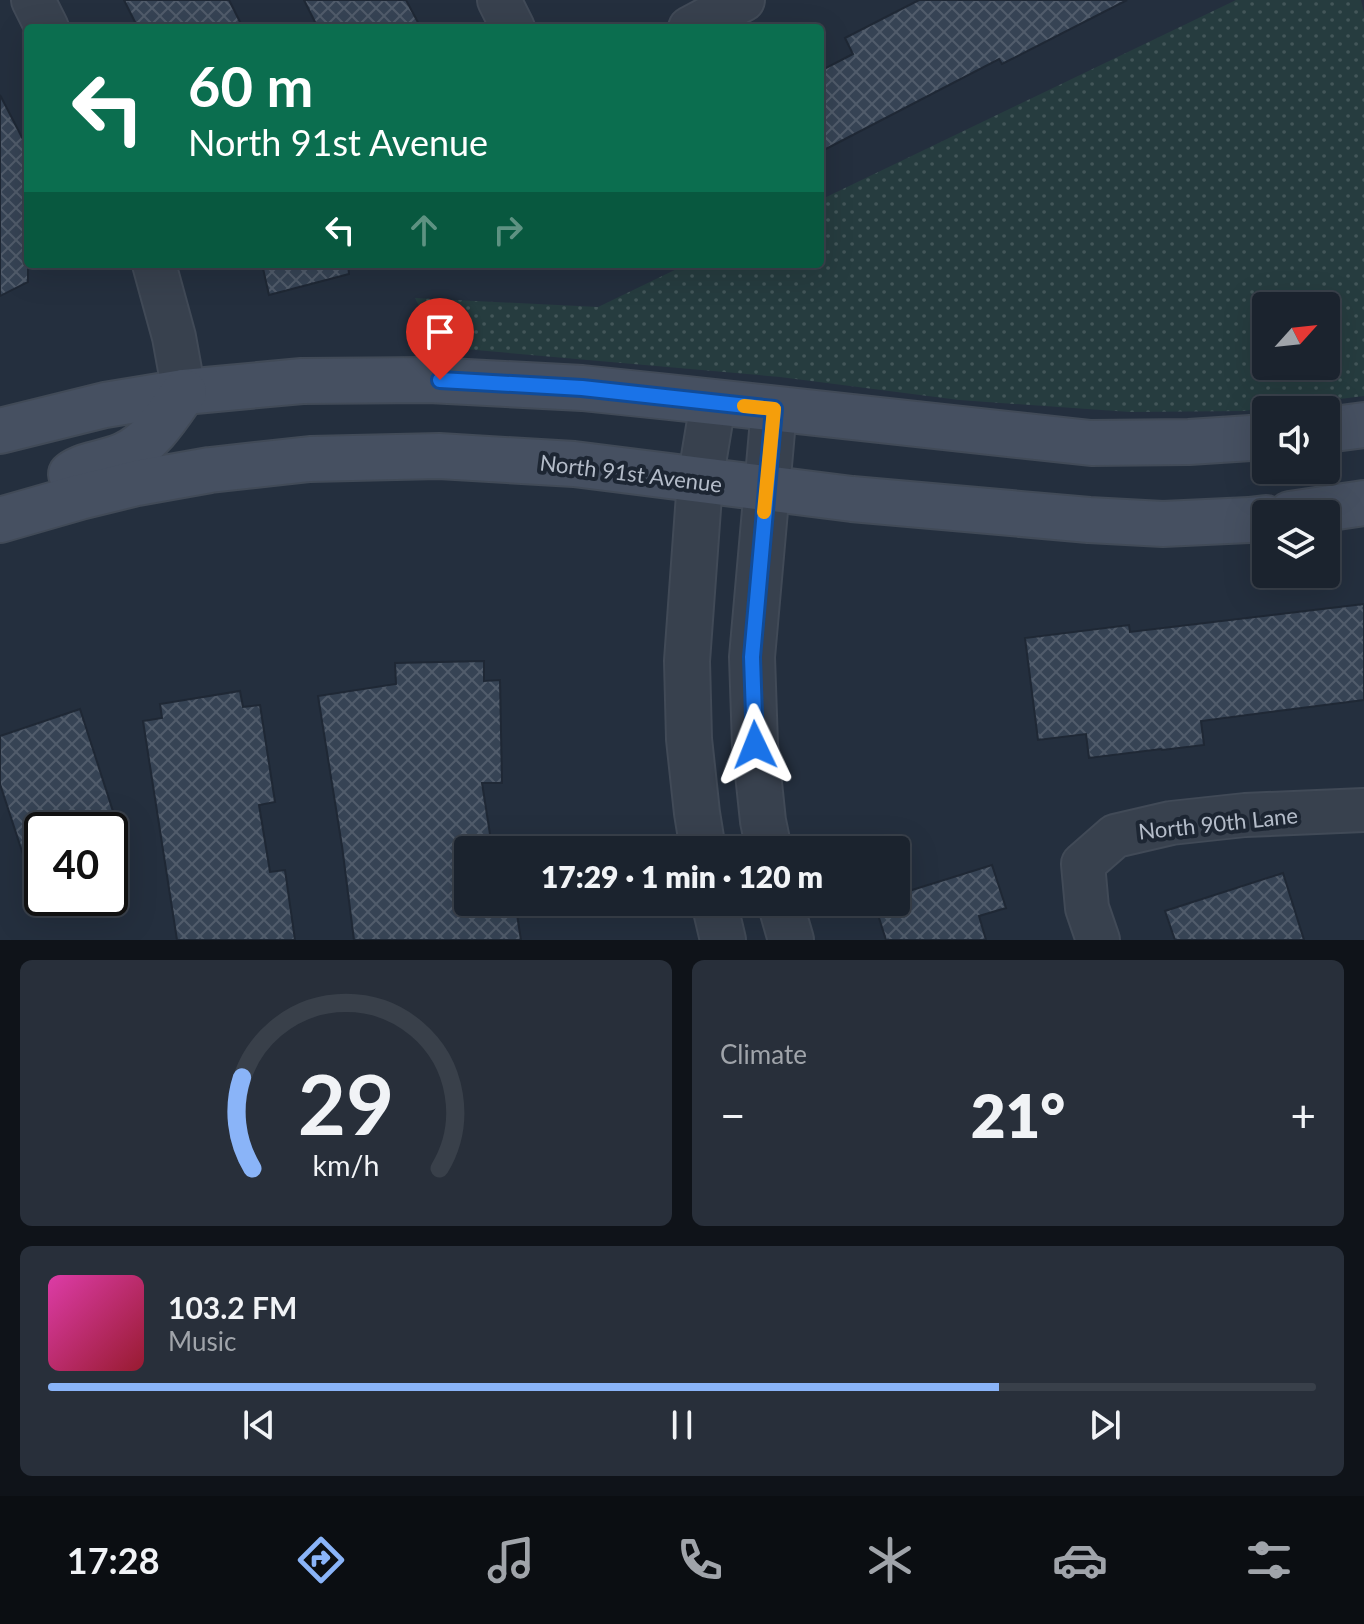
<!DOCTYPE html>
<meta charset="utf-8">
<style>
:root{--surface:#1b232e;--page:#282f3a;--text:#f1f3f6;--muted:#a0a4aa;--line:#39404a;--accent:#8ab4f8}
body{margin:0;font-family:Lato,sans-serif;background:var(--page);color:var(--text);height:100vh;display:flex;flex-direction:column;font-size:30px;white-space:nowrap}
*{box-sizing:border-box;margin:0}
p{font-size:26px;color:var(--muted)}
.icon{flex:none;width:44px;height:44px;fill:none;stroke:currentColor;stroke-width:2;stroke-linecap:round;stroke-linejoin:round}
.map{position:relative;height:940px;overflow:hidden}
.panel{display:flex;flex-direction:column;gap:20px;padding:20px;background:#0f1319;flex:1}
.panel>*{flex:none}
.banner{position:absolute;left:24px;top:24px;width:800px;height:244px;border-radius:8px;box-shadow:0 8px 32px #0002,0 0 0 2px var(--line);background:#0b6e4f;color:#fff;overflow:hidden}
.needle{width:52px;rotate:63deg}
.controls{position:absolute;left:1252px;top:292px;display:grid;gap:16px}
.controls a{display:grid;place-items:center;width:88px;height:88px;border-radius:8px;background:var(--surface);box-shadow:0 8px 32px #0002,0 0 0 2px var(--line);font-size:40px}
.speed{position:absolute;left:24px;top:812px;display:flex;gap:16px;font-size:40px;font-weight:700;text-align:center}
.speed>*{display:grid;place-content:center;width:104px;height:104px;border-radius:50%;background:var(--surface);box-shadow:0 8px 32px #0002,0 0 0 2px var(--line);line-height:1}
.speed .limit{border:4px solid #111;border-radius:12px;background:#fff;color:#111}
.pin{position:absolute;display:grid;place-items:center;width:68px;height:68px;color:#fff;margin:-82px -34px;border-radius:50% 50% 50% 0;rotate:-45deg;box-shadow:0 0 8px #0007}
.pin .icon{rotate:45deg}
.me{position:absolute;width:88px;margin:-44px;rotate:358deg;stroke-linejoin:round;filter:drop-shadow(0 0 6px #0008)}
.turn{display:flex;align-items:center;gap:28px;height:168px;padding:0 32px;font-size:36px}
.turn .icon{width:104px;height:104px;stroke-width:2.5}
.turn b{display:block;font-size:56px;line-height:68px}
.lanes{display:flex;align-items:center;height:76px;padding:0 32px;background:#0003;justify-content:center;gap:40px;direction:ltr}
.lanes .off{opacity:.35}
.big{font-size:60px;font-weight:800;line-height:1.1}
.panel .widget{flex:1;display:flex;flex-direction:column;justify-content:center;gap:12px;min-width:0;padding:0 28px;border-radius:12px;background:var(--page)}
.panel .dial{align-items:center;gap:0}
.dial svg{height:208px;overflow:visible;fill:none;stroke:var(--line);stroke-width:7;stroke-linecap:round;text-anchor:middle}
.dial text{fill:var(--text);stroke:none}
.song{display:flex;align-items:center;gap:24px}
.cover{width:96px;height:96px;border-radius:12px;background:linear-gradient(135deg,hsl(320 70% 55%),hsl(350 70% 35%))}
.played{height:8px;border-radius:4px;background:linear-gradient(90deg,var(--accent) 75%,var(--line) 75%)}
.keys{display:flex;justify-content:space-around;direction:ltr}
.heat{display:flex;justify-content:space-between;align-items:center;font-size:44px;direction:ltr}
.panel .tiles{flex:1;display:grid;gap:20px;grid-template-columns:1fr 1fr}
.widget:last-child{grid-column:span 2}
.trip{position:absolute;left:454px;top:836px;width:456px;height:80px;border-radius:8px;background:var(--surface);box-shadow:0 8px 32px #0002,0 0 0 2px var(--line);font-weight:800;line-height:80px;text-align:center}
.dock{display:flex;height:128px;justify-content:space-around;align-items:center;background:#0b0e12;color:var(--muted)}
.dock .icon{width:56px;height:56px}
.dock .on{color:var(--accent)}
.dock b{font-size:36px;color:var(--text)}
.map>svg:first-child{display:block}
.green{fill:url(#green-dots);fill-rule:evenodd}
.building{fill:url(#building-cross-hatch);stroke:#1f2835;stroke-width:2}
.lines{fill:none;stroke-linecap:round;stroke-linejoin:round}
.minor-casing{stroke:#414a57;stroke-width:46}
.tertiary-casing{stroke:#414a57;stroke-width:48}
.secondary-casing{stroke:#414a57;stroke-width:48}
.minor{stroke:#38414e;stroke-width:42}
.tertiary{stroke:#38414e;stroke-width:44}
.secondary{stroke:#465061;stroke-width:44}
.route-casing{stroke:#114b97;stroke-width:20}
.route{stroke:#1a73e8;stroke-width:14}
.slow{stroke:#f59e0b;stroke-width:14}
.labels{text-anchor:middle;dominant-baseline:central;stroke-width:8;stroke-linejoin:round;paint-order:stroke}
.street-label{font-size:22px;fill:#b4bcc9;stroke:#1d2633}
</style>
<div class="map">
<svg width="1364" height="940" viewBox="0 0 1364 940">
<defs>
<pattern id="green-dots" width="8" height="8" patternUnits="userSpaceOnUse" patternTransform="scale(2)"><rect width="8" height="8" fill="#263c3f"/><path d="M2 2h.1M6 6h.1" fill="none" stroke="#435659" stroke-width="1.8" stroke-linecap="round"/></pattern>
<pattern id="building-cross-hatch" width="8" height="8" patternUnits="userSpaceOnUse" patternTransform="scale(2)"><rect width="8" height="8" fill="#364354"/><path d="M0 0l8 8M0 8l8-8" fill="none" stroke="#515c6b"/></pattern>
</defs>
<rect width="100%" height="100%" fill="#242f3e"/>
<path class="green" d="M1236 0H1361L1364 13V396L1244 411 1130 412 959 400 780 377 430 346 428 324 415 298 598 307 687 264H820V200ZM1266 306H1326V366H1266Z"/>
<g class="building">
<polygon points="124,0 229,0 243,28 138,28"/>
<polygon points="304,0 406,0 421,28 318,28"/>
<polygon points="919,0 1127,0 1002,64 999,59 820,152 820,71 853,54 845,38"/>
<polygon points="0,95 28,149 28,282 0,296"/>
<polygon points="262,264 348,264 349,274 269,295"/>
<polygon points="1364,604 1364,700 1201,721 1204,745 1162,750 1161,749 1089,758 1086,734 1038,740 1025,638 1129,625 1130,632"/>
<polygon points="484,661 484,681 500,680 502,783 482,783 492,847 507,845 508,850 468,850 468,902 515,902 521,940 354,940 342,846 318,696 396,684 395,663"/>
<polygon points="240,691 243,707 260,705 275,802 259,805 270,872 285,870 295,940 177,940 143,721 162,718 160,704"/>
<polygon points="80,709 119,830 42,830 42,893 36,894 0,784 0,736"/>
<polygon points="992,865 1006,908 979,916 986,940 886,940 874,902 896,902 896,895"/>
<polygon points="1283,873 1304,940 1175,940 1165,911"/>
</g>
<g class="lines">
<defs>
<g id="minor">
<polyline points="33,0 47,28"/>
<polyline points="499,0 513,28"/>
<polyline points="690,28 743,0"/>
<polyline points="154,264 174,337 184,392"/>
<polyline points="1098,940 1087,908 1083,864 1115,836 1171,823 1245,815 1364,810"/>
</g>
<g id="tertiary">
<polyline points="703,850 697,813 689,739 687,661 700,481 713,403"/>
<polyline points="769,850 763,821 755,745 752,657 774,409"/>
<polyline points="714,902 723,940"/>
<polyline points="780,902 791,940"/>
</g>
<g id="secondary">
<polyline points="1326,430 1364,425"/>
<polyline points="0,431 105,405 184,392 302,381 429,380 582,388 669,397 1091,443 1189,442 1266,437"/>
<path d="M71 474C86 463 107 463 124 455 151 443 168 415 184 392"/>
<polyline points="1290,514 1364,503"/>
<polyline points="0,520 80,497 137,483 210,470 310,459 439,456 574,464 852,499 1089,520 1163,524 1249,520 1266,518"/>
</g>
</defs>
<use href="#minor" class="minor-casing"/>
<use href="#tertiary" class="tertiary-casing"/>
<use href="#secondary" class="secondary-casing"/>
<use href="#minor" class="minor"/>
<use href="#tertiary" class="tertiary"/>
<use href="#secondary" class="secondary"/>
</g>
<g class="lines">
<defs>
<polyline id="route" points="440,380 582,388 774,409 752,657 755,745"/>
</defs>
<use href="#route" class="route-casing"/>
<use href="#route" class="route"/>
<polyline class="slow" points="744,406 774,409 764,512"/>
</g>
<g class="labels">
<g class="street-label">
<text transform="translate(631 473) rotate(7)">North 91st Avenue</text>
<text transform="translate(1218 823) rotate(-6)">North 90th Lane</text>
</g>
</g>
</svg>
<div class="controls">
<a><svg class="needle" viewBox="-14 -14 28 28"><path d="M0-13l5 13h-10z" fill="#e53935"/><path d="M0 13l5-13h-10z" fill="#a0a4aa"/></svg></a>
<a><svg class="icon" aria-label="sound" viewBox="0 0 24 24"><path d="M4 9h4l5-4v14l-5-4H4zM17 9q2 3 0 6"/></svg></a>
<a><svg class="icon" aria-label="layers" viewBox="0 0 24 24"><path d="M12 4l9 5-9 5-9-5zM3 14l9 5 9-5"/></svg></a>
</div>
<div class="speed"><div class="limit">40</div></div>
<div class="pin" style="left:440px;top:380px;background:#d93025"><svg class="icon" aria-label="arrive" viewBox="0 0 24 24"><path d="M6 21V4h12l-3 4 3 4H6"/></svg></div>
<svg class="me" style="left:755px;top:745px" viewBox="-20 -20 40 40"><path d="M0-17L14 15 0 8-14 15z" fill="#1a73e8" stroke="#fff" stroke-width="4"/></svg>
<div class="trip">17:29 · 1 min · 120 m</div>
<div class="banner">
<div class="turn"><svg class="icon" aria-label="left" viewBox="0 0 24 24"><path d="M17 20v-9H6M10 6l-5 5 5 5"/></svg><div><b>60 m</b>North 91st Avenue</div></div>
<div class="lanes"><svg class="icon" aria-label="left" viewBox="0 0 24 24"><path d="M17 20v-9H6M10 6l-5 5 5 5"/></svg><svg class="icon off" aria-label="ahead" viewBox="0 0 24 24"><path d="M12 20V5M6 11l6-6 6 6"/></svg><svg class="icon off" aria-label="right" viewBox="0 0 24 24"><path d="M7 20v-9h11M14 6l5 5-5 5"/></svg></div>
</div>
</div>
<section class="panel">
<div class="tiles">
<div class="widget dial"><svg viewBox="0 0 100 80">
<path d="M14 69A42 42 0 1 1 86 69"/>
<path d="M14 69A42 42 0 0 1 10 34" stroke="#8ab4f8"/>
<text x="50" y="56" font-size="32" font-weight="700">29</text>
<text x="50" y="72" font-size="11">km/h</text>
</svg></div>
<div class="widget"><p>Climate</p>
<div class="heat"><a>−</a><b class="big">21°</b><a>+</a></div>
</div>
<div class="widget">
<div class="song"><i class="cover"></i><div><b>103.2 FM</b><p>Music</p></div></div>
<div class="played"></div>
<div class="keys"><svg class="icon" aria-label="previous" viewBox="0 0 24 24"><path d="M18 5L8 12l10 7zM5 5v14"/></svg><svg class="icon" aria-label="pause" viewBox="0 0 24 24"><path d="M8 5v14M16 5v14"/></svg><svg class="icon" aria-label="next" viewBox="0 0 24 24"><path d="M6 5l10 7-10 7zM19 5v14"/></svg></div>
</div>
</div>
</section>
<nav class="dock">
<b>17:28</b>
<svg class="icon on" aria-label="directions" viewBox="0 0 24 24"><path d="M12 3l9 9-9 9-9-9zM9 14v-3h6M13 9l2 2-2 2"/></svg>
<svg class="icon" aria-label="music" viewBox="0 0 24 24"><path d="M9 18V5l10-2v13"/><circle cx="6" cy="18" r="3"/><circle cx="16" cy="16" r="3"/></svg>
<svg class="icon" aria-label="phone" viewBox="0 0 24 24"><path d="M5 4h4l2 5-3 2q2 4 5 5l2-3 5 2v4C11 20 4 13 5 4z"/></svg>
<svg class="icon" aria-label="climate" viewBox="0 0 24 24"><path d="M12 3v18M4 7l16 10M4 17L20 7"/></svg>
<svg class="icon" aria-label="car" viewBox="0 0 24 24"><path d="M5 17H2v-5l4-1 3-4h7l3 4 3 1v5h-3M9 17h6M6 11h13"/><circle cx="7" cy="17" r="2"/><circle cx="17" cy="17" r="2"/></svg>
<svg class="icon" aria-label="filters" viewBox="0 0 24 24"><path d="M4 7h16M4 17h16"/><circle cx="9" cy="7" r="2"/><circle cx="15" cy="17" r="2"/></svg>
</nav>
